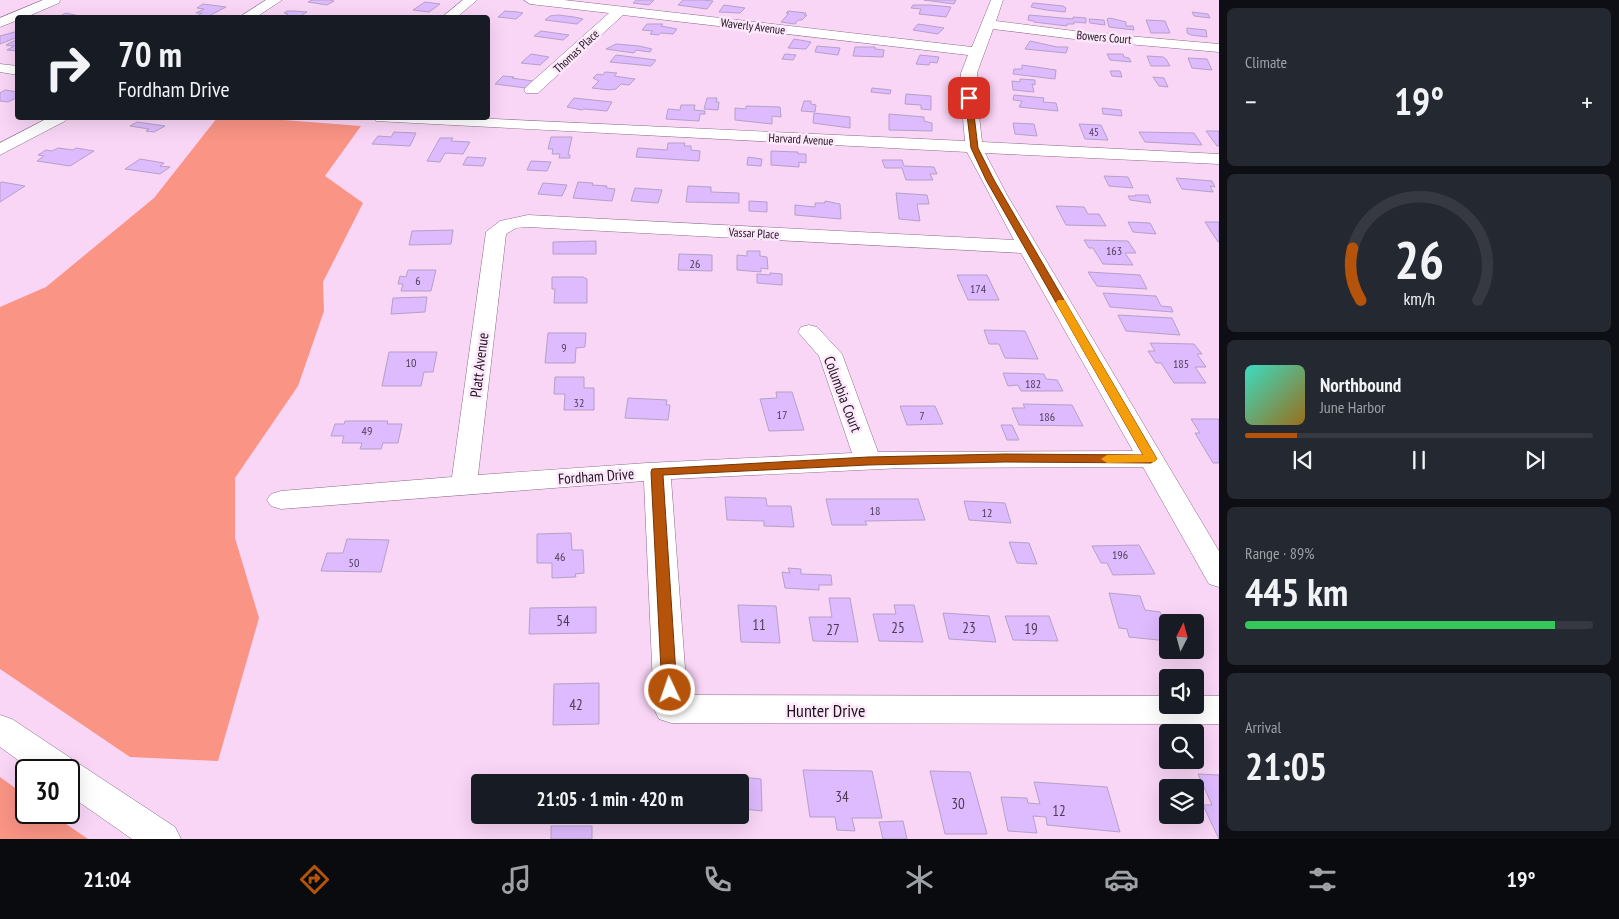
<!DOCTYPE html>
<meta charset="utf-8">
<style>
:root{--surface:#171b24;--page:#242831;--text:#f1f3f6;--muted:#9ea1a6;--line:#363941;--accent:#b45309}
body{margin:0;font-family:"PT Sans Narrow",sans-serif;background:var(--page);color:var(--text);height:100vh;display:flex;flex-direction:column;font-size:19px;white-space:nowrap}
*{box-sizing:border-box;margin:0}
p{font-size:16px;color:var(--muted)}
.icon{flex:none;width:28px;height:28px;fill:none;stroke:currentColor;stroke-width:2;stroke-linecap:round;stroke-linejoin:round}
.map{position:relative;flex:1;overflow:hidden}
.sheet{display:flex;flex-direction:column;gap:8px;padding:8px;background:#0d0f14;width:400px}
.sheet>*{flex:none}
.banner{position:absolute;left:15px;top:15px;width:475px;height:105px;border-radius:5px;box-shadow:0 5px 20px #0002;background:#171b24;color:var(--text);overflow:hidden}
.needle{width:32px;rotate:6deg}
.fabs{position:absolute;left:1159px;top:614px;display:grid;gap:10px}
.fabs a{display:grid;place-items:center;width:45px;height:45px;border-radius:5px;background:var(--surface);box-shadow:0 5px 20px #0002;font-size:25px}
.speed{position:absolute;left:15px;top:759px;display:flex;gap:10px;font-size:25px;font-weight:700;text-align:center}
.speed>*{display:grid;place-content:center;width:65px;height:65px;border-radius:50%;background:var(--surface);box-shadow:0 5px 20px #0002;line-height:1}
.speed .limit{border:2px solid #111;border-radius:8px;background:#fff;color:#111}
.pin{position:absolute;display:grid;place-items:center;width:42px;height:42px;color:#fff;margin:-21px;border-radius:10px;box-shadow:0 2px 8px #0006}
.me{position:absolute;width:55px;margin:-28px;rotate:357deg;stroke-linejoin:round;filter:drop-shadow(0 0 4px #0008)}
.turn{display:flex;align-items:center;gap:18px;height:105px;padding:0 20px;font-size:22px}
.turn .icon{width:65px;height:65px;stroke-width:2.5}
.turn b{display:block;font-size:35px;line-height:42px}
.big{font-size:38px;font-weight:800;line-height:1.1}
.sheet .card{flex:1;display:flex;flex-direction:column;justify-content:center;gap:8px;min-width:0;padding:0 18px;border-radius:8px;background:var(--page)}
.sheet .dial{align-items:center;gap:0}
.dial svg{height:130px;overflow:visible;fill:none;stroke:var(--line);stroke-width:7;stroke-linecap:round;text-anchor:middle}
.dial text{fill:var(--text);stroke:none}
.song{display:flex;align-items:center;gap:15px}
.cover{width:60px;height:60px;border-radius:8px;background:linear-gradient(135deg,hsl(170 70% 55%),hsl(40 70% 35%))}
.played{height:5px;border-radius:2px;background:linear-gradient(90deg,var(--accent) 15%,var(--line) 15%)}
.keys{display:flex;justify-content:space-around;direction:ltr}
.heat{display:flex;justify-content:space-between;align-items:center;font-size:28px;direction:ltr}
.charge{height:8px;border-radius:4px;background:linear-gradient(90deg,#34c759 89%,var(--line) 0)}
.trip{position:absolute;left:471px;top:774px;width:278px;height:50px;border-radius:5px;background:var(--surface);box-shadow:0 5px 20px #0002;font-weight:800;line-height:50px;text-align:center}
.menu{display:flex;height:80px;justify-content:space-around;align-items:center;background:#090b0e;color:var(--muted)}
.menu .icon{width:35px;height:35px}
.menu .on{color:var(--accent)}
.menu b{font-size:22px;color:var(--text)}
main{display:flex;flex:1;min-height:0}
.map>svg:first-child{display:block}
.green{fill:#fa9485}
.building{fill:#debafe;stroke:#b5a1c7}
.lines{fill:none;stroke-linecap:round;stroke-linejoin:round}
.street-casing{stroke:#8b6b88;stroke-width:1}
.street{fill:#fff;fill-rule:evenodd}
.route{fill:#b45309;stroke:#753606}
.slow{fill:#f59e0b}
.labels{text-anchor:middle;dominant-baseline:central;stroke-width:5;stroke-linejoin:round;paint-order:stroke}
.far-number-label{font-size:11px;fill:#4f3d56}
.far-street-label{font-size:12px;fill:#1f131e;stroke:#fde7fb}
.number-label{font-size:12px;fill:#4f3d56}
.street-label{font-size:15px;fill:#1f131e;stroke:#fde7fb}
.near-number-label{font-size:15px;fill:#4f3d56}
.near-street-label{font-size:18px;fill:#1f131e;stroke:#fde7fb}
</style>
<main>
<div class="map">
<svg width="1219" height="839" viewBox="0 0 1219 839">
<rect width="100%" height="100%" fill="#f9d5f6"/>
<g class="green">
<polygon points="217,118 258,118 361,126 325,176 363,203 323,282 324,311 298,386 235,478 235,538 259,618 218,761 130,757 0,669 0,307 46,287 154,198"/>
<polygon points="0,777 26,796 26,812 50,813 88,839 0,839"/>
</g>
<g class="building">
<polygon points="312,0 330,0 334,1 327,5 308,2"/>
<polygon points="636,0 654,0 649,5 633,3"/>
<polygon points="683,0 703,0 713,1 707,9 678,5"/>
<polygon points="924,0 956,0 954,4"/>
<polygon points="425,2 440,4 429,12 413,10"/>
<polygon points="1033,3 1063,6 1066,8 1065,12 1046,10 1031,7"/>
<polygon points="203,4 226,7 207,17 197,16 202,13 196,13 204,9 197,8"/>
<polygon points="724,5 745,8 740,13 719,12"/>
<polygon points="913,5 930,5 951,7 946,17 919,14 921,9 911,8"/>
<polygon points="287,11 294,11 307,12 298,17 285,16 288,14 284,13"/>
<polygon points="505,11 518,12 523,13 516,19 498,17"/>
<polygon points="788,11 806,13 804,15 807,15 802,20 798,20 795,24 781,22 789,13 786,13"/>
<polygon points="1192,12 1208,14 1210,18 1194,16"/>
<polygon points="66,13 79,16 56,18"/>
<polygon points="558,15 574,17 583,19 577,24 545,20 550,16"/>
<polygon points="1029,15 1073,19 1073,17 1086,18 1086,23 1074,22 1074,24 1067,24 1067,26 1034,22 1034,21 1028,20"/>
<polygon points="1110,18 1126,22 1126,26 1133,26 1134,30 1109,27 1107,19"/>
<polygon points="1089,19 1104,20 1105,25 1090,23"/>
<polygon points="1146,20 1165,21 1170,33 1151,33"/>
<polygon points="647,24 663,24 661,26 677,29 673,34 661,33 658,35 650,34 653,31 642,30"/>
<polygon points="918,24 944,28 938,34 913,30"/>
<polygon points="1187,28 1206,30 1207,37 1191,35 1187,33"/>
<polygon points="18,31 18,37 0,44 0,36"/>
<polygon points="541,31 569,35 563,40 534,36"/>
<polygon points="794,39 811,42 806,49 788,48"/>
<polygon points="16,40 18,51 7,50 14,46 6,45"/>
<polygon points="1030,41 1057,47 1068,47 1066,53 1025,49"/>
<polygon points="616,44 639,46 652,49 650,52 636,50 634,53 606,49"/>
<polygon points="817,46 840,48 838,55 815,52"/>
<polygon points="855,47 875,47 875,49 884,50 883,57 853,56"/>
<polygon points="531,54 549,57 540,65 521,63"/>
<polygon points="785,54 796,55 793,60 782,59"/>
<polygon points="1107,54 1123,54 1124,57 1129,58 1131,62 1110,60"/>
<polygon points="616,55 656,60 651,66 610,62"/>
<polygon points="920,55 939,57 937,63 930,62 929,65 916,64"/>
<polygon points="1147,56 1163,57 1166,59 1170,66 1151,66"/>
<polygon points="1188,58 1207,59 1212,70 1192,68"/>
<polygon points="1022,65 1056,70 1055,79 1013,74 1014,69 1022,69"/>
<polygon points="1110,71 1120,71 1122,77 1112,76"/>
<polygon points="605,72 617,73 614,76 635,79 629,85 621,84 616,89 609,90 592,88 599,81 593,78 597,74 603,75"/>
<polygon points="503,76 514,77 512,78 533,81 526,88 495,84"/>
<polygon points="1153,77 1164,78 1168,87 1159,86"/>
<polygon points="1020,79 1035,80 1035,85 1032,84 1034,92 1013,90 1012,81 1020,82"/>
<polygon points="872,88 891,90 890,94 871,92"/>
<polygon points="5,90 18,92 15,94 18,94 18,97 8,102 0,101 0,93"/>
<polygon points="906,94 931,96 931,110 921,109 921,105 905,104"/>
<polygon points="1014,95 1044,98 1043,102 1056,103 1058,111 1019,107 1022,101 1013,100"/>
<polygon points="574,98 612,102 607,111 584,109 582,110 567,107"/>
<polygon points="707,98 717,98 716,102 719,102 718,110 704,109"/>
<polygon points="804,101 811,101 811,104 816,105 815,112 801,111"/>
<polygon points="681,105 695,105 694,110 705,111 705,114 700,114 699,121 666,119 668,109 680,110"/>
<polygon points="746,106 780,107 781,117 772,116 772,124 735,120 735,108 746,109"/>
<polygon points="1102,108 1121,110 1122,116 1103,114"/>
<polygon points="814,113 850,117 850,128 813,123"/>
<polygon points="889,114 924,117 924,121 932,123 932,131 889,130"/>
<polygon points="137,122 165,126 154,132 146,131 149,129 130,126"/>
<polygon points="1013,123 1034,124 1037,136 1015,134"/>
<polygon points="1079,124 1101,125 1108,140 1085,139"/>
<polygon points="1206,131 1219,131 1219,146 1217,146"/>
<polygon points="394,132 416,133 410,146 372,144 378,136 391,137"/>
<polygon points="1139,132 1194,133 1202,145 1145,142"/>
<polygon points="551,137 572,137 568,155 570,155 570,158 559,158 560,154 552,154 553,149 548,149"/>
<polygon points="440,138 453,138 451,141 470,142 463,154 445,153 440,162 427,161"/>
<polygon points="668,143 685,143 684,146 691,146 691,150 700,151 699,161 636,157 638,148 667,150"/>
<polygon points="58,148 73,150 76,148 94,151 70,166 37,161 44,156 38,155 46,150 52,151"/>
<polygon points="771,151 798,152 798,154 806,154 806,163 799,162 799,167 771,165"/>
<polygon points="467,157 486,158 483,166 463,165"/>
<polygon points="748,157 762,159 761,166 747,165"/>
<polygon points="140,159 164,163 160,166 170,167 160,174 125,169"/>
<polygon points="882,160 902,160 904,166 934,167 937,174 930,174 933,180 906,180 902,168 885,168"/>
<polygon points="531,161 551,162 547,171 527,170"/>
<polygon points="1104,176 1128,177 1133,188 1109,186"/>
<polygon points="1176,178 1212,181 1215,187 1210,186 1213,192 1182,189"/>
<polygon points="2,182 25,186 0,202 0,183"/>
<polygon points="578,182 593,183 592,185 607,186 606,188 615,189 612,201 573,198"/>
<polygon points="543,183 567,185 562,196 538,194"/>
<polygon points="688,186 711,187 711,192 739,193 739,203 686,202"/>
<polygon points="635,188 662,190 658,203 631,201"/>
<polygon points="896,193 927,195 929,204 917,204 920,221 899,219"/>
<polygon points="1135,195 1148,195 1151,203 1130,200 1128,196 1136,196"/>
<polygon points="749,201 767,202 767,212 749,211"/>
<polygon points="825,201 840,204 841,219 795,215 795,205 815,207 815,203 825,203"/>
<polygon points="1056,206 1084,207 1088,214 1099,214 1106,226 1066,225"/>
<polygon points="1128,222 1150,223 1156,234 1133,232"/>
<polygon points="1205,222 1219,222 1219,242 1218,242"/>
<polygon points="453,230 451,244 409,245 412,231"/>
<polygon points="1084,240 1128,241 1136,253 1125,253 1133,265 1103,264 1093,248 1089,248"/>
<polygon points="596,241 596,254 553,254 553,242"/>
<polygon points="747,251 760,251 760,256 767,257 768,269 761,268 761,272 737,270 737,255 747,256"/>
<polygon points="679,254 712,255 712,271 678,270"/>
<polygon points="408,270 436,270 431,291 401,291 403,284 398,284 400,276 406,277"/>
<polygon points="1088,272 1140,275 1147,289 1097,286"/>
<polygon points="770,273 782,274 782,285 757,283 757,274 770,275"/>
<polygon points="957,275 987,275 999,300 968,300"/>
<polygon points="552,277 583,277 587,279 587,303 554,303 555,289 552,289"/>
<polygon points="1103,293 1156,296 1161,306 1171,307 1173,312 1110,307"/>
<polygon points="427,297 425,312 391,314 393,298"/>
<polygon points="1118,315 1172,318 1180,335 1126,331"/>
<polygon points="984,330 1025,331 1038,359 1005,358 999,344 989,344"/>
<polygon points="548,333 586,333 585,347 576,348 575,363 545,363"/>
<polygon points="1150,343 1194,344 1202,354 1197,354 1206,367 1195,367 1206,383 1174,383 1161,363 1156,363 1148,351 1155,351"/>
<polygon points="389,352 437,352 433,372 424,372 421,386 382,386"/>
<polygon points="1003,373 1044,374 1046,379 1057,380 1063,391 1021,391 1018,385 1008,386"/>
<polygon points="555,377 584,377 584,388 594,388 594,410 564,410 565,394 554,394"/>
<polygon points="776,392 792,392 804,430 769,431 760,399 777,398"/>
<polygon points="628,398 667,400 666,405 670,405 668,420 625,418"/>
<polygon points="1023,404 1072,405 1083,426 1019,425 1012,408 1025,408"/>
<polygon points="900,406 935,406 943,424 907,425"/>
<polygon points="1191,419 1219,419 1219,463 1213,463 1195,433 1200,433"/>
<polygon points="345,421 388,421 387,424 402,424 398,443 383,443 381,449 360,449 362,443 342,443 344,436 331,436 335,424 344,424"/>
<polygon points="1001,425 1012,425 1019,440 1007,440"/>
<polygon points="725,497 766,498 767,506 791,506 794,527 764,526 764,521 727,520"/>
<polygon points="826,499 918,499 925,520 865,521 867,525 832,525"/>
<polygon points="964,501 1005,503 1011,523 969,520"/>
<polygon points="571,533 572,550 583,550 584,573 575,574 576,577 552,578 552,563 537,563 537,534"/>
<polygon points="347,539 389,540 381,572 321,571 327,553 343,553"/>
<polygon points="1009,542 1029,543 1037,564 1017,563"/>
<polygon points="1139,545 1155,574 1113,575 1107,563 1101,563 1092,546"/>
<polygon points="788,568 801,569 801,574 831,575 832,585 819,585 819,590 785,588 782,572 790,573"/>
<polygon points="1109,593 1140,596 1145,610 1160,612 1168,634 1168,641 1129,637 1127,629 1119,628"/>
<polygon points="829,598 850,598 858,642 813,641 809,617 832,617"/>
<polygon points="738,605 776,606 780,643 741,642"/>
<polygon points="894,605 914,605 923,642 879,641 873,614 896,614"/>
<polygon points="596,607 596,633 529,634 530,608"/>
<polygon points="943,613 989,616 996,642 949,639"/>
<polygon points="1005,616 1049,616 1058,641 1013,640"/>
<polygon points="599,683 599,724 553,725 554,684"/>
<polygon points="803,770 872,771 882,818 852,818 855,831 837,830 835,817 810,817"/>
<polygon points="930,771 970,772 987,834 945,834"/>
<polygon points="1198,774 1219,775 1219,839 1203,805 1212,805"/>
<polygon points="740,777 761,779 762,811 743,809 743,818 690,815 740,815"/>
<polygon points="1034,782 1107,787 1120,832 1047,825 1046,817 1033,816 1037,833 1008,831 1001,797 1027,798 1028,803 1040,804"/>
<polygon points="903,821 907,839 883,839 879,822"/>
<rect x="551" y="826" width="41" height="13"/>
</g>
<g class="lines">
<defs>
<g id="street">
<polygon points="43,0 60,0 59,3 24,18 18,18 18,20 0,27 0,18"/>
<polygon points="266,0 282,0 255,18 238,18"/>
<polygon points="463,0 477,0 456,18 441,18"/>
<path d="M524 0H564L972 47 991 0H1003L996 21 1082 32 1219 44V52L1082 40 993 29 977 73V97L982 142 1219 154V164L985 153 1007 195 1219 551V587L1209 584 1143 467 902 468 671 479 687 695 1168 696V705H1195V696H1219V724L671 723 659 719 654 709 644 481 281 509 271 506 267 500 271 494 281 491 452 477 486 232 500 221 528 215 1014 240 967 152 376 121 374 118H473L965 141 961 97V73L968 55 623 15 538 93H526L524 90 526 87 609 13 530 4ZM528 227 1021 253 1133 451 878 452 842 354 817 327 809 325 801 327 798 332 819 356 852 453 647 463 478 475 506 234 516 228Z"/>
<polygon points="0,64 18,66 18,75 0,72"/>
<polygon points="48,118 67,118 65,121 0,155 0,143"/>
<polygon points="0,715 12,719 72,759 74,762 81,765 175,827 181,839 132,839 69,795 69,770 32,770 0,747"/>
</g>
</defs>
<use href="#street" class="street-casing"/>
<use href="#street" class="street"/>
</g>
<polygon class="route" points="969,95 972,98 978,148 994,180 1157,459 1151,463 1005,462 868,465 663,475 677,690 675,694 670,696 664,694 662,690 651,472 652,469 868,457 1005,454 1143,455 986,180 971,148 965,98"/>
<polygon class="slow" points="1058,300 1065,300 1066,303 1157,459 1155,462 1107,463 1101,459 1107,455 1143,455 1056,303"/>
<g class="labels">
<g class="far-number-label">
<text x="1094" y="132">45</text>
</g>
<g class="far-street-label">
<text transform="translate(753 26) rotate(7)">Waverly Avenue</text>
<text transform="translate(1104 37) rotate(5)">Bowers Court</text>
<text transform="translate(576 51) rotate(-43)">Thomas Place</text>
<text transform="translate(801 139) rotate(3)">Harvard Avenue</text>
<text transform="translate(754 233) rotate(3)">Vassar Place</text>
</g>
<g class="number-label">
<text x="1114" y="250">163</text>
<text x="695" y="263">26</text>
<text x="418" y="280">6</text>
<text x="978" y="288">174</text>
<text x="564" y="347">9</text>
<text x="411" y="362">10</text>
<text x="1181" y="363">185</text>
<text x="1033" y="383">182</text>
<text x="579" y="402">32</text>
<text x="782" y="414">17</text>
<text x="922" y="415">7</text>
<text x="1047" y="416">186</text>
<text x="367" y="430">49</text>
<text x="875" y="510">18</text>
<text x="987" y="512">12</text>
<text x="1120" y="554">196</text>
<text x="560" y="556">46</text>
<text x="354" y="562">50</text>
</g>
<g class="street-label">
<text transform="translate(479 365) rotate(-83)">Platt Avenue</text>
<text transform="translate(843 394) rotate(69)">Columbia Court</text>
<text transform="translate(596 476) rotate(-4)">Fordham Drive</text>
</g>
<g class="near-number-label">
<text x="563" y="620">54</text>
<text x="759" y="624">11</text>
<text x="898" y="627">25</text>
<text x="969" y="627">23</text>
<text x="1031" y="628">19</text>
<text x="833" y="629">27</text>
<text x="576" y="704">42</text>
<text x="842" y="796">34</text>
<text x="958" y="803">30</text>
<text x="1059" y="810">12</text>
</g>
<g class="near-street-label">
<text x="826" y="710">Hunter Drive</text>
</g>
</g>
</svg>
<div class="fabs">
<a><svg class="needle" viewBox="-14 -14 28 28"><path d="M0-13l5 13h-10z" fill="#e53935"/><path d="M0 13l5-13h-10z" fill="#9ea1a6"/></svg></a>
<a><svg class="icon" aria-label="sound" viewBox="0 0 24 24"><path d="M4 9h4l5-4v14l-5-4H4zM17 9q2 3 0 6"/></svg></a>
<a><svg class="icon" aria-label="search" viewBox="0 0 24 24"><circle cx="10" cy="10" r="6"/><path d="M15 15l6 6"/></svg></a>
<a><svg class="icon" aria-label="layers" viewBox="0 0 24 24"><path d="M12 4l9 5-9 5-9-5zM3 14l9 5 9-5"/></svg></a>
</div>
<div class="speed"><div class="limit">30</div></div>
<div class="pin" style="left:969px;top:98px;background:#d93025"><svg class="icon" aria-label="arrive" viewBox="0 0 24 24"><path d="M6 21V4h12l-3 4 3 4H6"/></svg></div>
<svg class="me" style="left:670px;top:690px" viewBox="-20 -20 40 40"><circle r="17" fill="#b45309" stroke="#fff" stroke-width="3"/><path d="M0-11L8 9 0 5-8 9z" fill="#fff"/></svg>
<div class="trip">21:05 · 1 min · 420 m</div>
<div class="banner">
<div class="turn"><svg class="icon" aria-label="right" viewBox="0 0 24 24"><path d="M7 20v-9h11M14 6l5 5-5 5"/></svg><div><b>70 m</b>Fordham Drive</div></div>
</div>
</div>
<section class="sheet">
<div class="card"><p>Climate</p>
<div class="heat"><a>−</a><b class="big">19°</b><a>+</a></div>
</div>
<div class="card dial"><svg viewBox="0 0 100 80">
<path d="M14 69A42 42 0 1 1 86 69"/>
<path d="M14 69A42 42 0 0 1 9 37" stroke="#b45309"/>
<text x="50" y="56" font-size="32" font-weight="700">26</text>
<text x="50" y="72" font-size="11">km/h</text>
</svg></div>
<div class="card">
<div class="song"><i class="cover"></i><div><b>Northbound</b><p>June Harbor</p></div></div>
<div class="played"></div>
<div class="keys"><svg class="icon" aria-label="previous" viewBox="0 0 24 24"><path d="M18 5L8 12l10 7zM5 5v14"/></svg><svg class="icon" aria-label="pause" viewBox="0 0 24 24"><path d="M8 5v14M16 5v14"/></svg><svg class="icon" aria-label="next" viewBox="0 0 24 24"><path d="M6 5l10 7-10 7zM19 5v14"/></svg></div>
</div>
<div class="card"><p>Range · 89%</p><b class="big">445 km</b><div class="charge"></div></div>
<div class="card"><p>Arrival</p><b class="big">21:05</b></div>
</section>
</main>
<nav class="menu">
<b>21:04</b>
<svg class="icon on" aria-label="directions" viewBox="0 0 24 24"><path d="M12 3l9 9-9 9-9-9zM9 14v-3h6M13 9l2 2-2 2"/></svg>
<svg class="icon" aria-label="music" viewBox="0 0 24 24"><path d="M9 18V5l10-2v13"/><circle cx="6" cy="18" r="3"/><circle cx="16" cy="16" r="3"/></svg>
<svg class="icon" aria-label="phone" viewBox="0 0 24 24"><path d="M5 4h4l2 5-3 2q2 4 5 5l2-3 5 2v4C11 20 4 13 5 4z"/></svg>
<svg class="icon" aria-label="climate" viewBox="0 0 24 24"><path d="M12 3v18M4 7l16 10M4 17L20 7"/></svg>
<svg class="icon" aria-label="car" viewBox="0 0 24 24"><path d="M5 17H2v-5l4-1 3-4h7l3 4 3 1v5h-3M9 17h6M6 11h13"/><circle cx="7" cy="17" r="2"/><circle cx="17" cy="17" r="2"/></svg>
<svg class="icon" aria-label="filters" viewBox="0 0 24 24"><path d="M4 7h16M4 17h16"/><circle cx="9" cy="7" r="2"/><circle cx="15" cy="17" r="2"/></svg>
<b>19°</b>
</nav>
